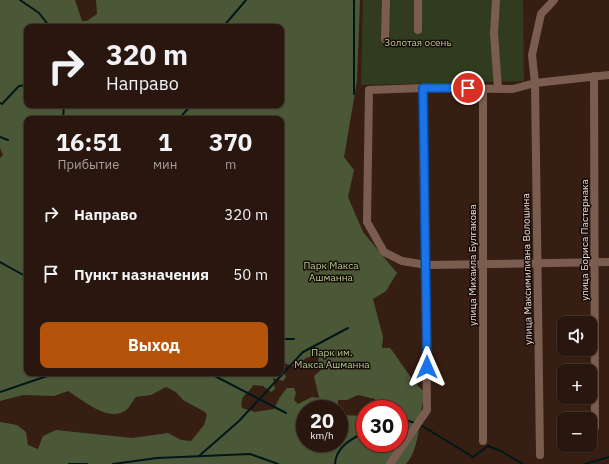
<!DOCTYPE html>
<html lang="ru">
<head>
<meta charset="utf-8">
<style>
  :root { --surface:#29160e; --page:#35231c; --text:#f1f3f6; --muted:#a59f9e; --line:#45352e; --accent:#b45309 }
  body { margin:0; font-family:"IBM Plex Sans",sans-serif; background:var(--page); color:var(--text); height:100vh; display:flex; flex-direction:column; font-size:15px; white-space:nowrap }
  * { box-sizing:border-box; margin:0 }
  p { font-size:13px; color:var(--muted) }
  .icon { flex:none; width:22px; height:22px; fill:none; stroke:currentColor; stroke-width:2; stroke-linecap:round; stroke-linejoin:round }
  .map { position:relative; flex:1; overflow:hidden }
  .panel { position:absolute; left:24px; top:116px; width:260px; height:260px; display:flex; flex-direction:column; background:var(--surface); border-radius:8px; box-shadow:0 1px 3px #0004,0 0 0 1px var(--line) }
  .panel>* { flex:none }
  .guide { position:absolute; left:24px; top:24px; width:260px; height:84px; border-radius:8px; box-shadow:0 1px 3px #0004,0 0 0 1px var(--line); background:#29160e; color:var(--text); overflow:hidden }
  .tools { position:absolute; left:557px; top:316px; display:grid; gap:8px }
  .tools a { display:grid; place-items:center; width:40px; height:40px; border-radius:8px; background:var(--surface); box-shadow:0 1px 3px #0004,0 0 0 1px var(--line); font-size:20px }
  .speed { position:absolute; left:296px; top:400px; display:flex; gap:8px; font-size:20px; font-weight:700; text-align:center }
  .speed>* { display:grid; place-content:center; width:52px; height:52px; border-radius:50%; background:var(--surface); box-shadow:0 1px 3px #0004,0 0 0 1px var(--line); line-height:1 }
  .speed small { font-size:10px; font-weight:400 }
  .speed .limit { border:6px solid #d22; background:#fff; color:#111 }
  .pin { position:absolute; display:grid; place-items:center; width:34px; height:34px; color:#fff; margin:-17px; border:2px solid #fff; border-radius:50%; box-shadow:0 1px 4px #0007 }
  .me { position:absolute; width:44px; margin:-22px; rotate:0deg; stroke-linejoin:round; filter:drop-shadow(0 0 3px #0008) }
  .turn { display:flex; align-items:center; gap:14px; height:84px; padding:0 16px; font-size:18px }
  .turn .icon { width:52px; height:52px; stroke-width:2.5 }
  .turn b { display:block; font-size:28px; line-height:34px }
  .eta { display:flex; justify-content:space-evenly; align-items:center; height:68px; text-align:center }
  .eta b { font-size:24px; font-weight:700; line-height:28px }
  .primary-button { display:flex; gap:8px; margin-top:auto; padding:8px 16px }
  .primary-button a { flex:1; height:46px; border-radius:8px; background:var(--accent); color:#fff; font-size:16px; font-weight:700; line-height:46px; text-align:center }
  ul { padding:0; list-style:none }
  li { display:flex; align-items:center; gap:12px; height:60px; padding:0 16px }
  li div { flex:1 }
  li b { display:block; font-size:15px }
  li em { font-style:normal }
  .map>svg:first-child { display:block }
</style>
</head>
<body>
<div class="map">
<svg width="609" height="464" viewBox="0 0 609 464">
  <rect width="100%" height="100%" fill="#371e13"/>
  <path fill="#313c1e" d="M 363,0 L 523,0 L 524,81 L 361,85 Z"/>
  <path fill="#4b5837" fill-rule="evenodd" d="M 0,0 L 75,0 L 82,21 L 87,21 L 97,14 L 96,0 L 360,0 L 357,81 L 344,157 L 354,170 L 348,197 L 363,232 L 397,273 L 386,291 L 373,299 L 383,337 L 382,348 L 390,348 C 400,360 413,384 425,392 C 419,413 421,448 406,464 L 0,464 L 0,422 L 17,425 L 26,432 L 28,445 L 38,449 L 43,436 L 56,430 L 132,438 L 168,433 L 181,440 L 191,441 L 204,425 L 207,415 L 205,412 L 183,400 L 176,392 L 166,387 L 151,395 L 136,397 C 133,400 130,407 126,410 C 108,423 83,400 68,391 L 54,396 L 23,395 L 0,401 L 0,158 L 3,155 L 0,148 ZM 27,27 L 281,27 L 281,105 L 27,105 ZM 27,119 L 281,119 L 281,373 L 27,373 ZM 319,354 L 318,364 L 321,370 L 314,376 L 319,398 L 312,397 L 298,404 L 294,400 L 296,393 L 294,388 L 287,388 L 280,397 L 274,409 L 255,412 L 242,408 C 239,395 248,395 253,385 L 263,386 L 271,392 L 275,389 L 273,378 L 283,381 L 286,377 L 283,369 L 284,363 L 295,367 L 306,358 ZM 358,395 L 375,399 L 373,409 L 399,409 L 399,443 L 365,443 L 365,416 L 341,415 L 339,411 L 339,443 L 305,443 L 305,409 L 338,409 L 338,400 L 347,400 Z"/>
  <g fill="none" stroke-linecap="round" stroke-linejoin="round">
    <path stroke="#00171a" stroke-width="2" d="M 20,0 L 39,13 L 50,27
      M 223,27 L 246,0
      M 354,94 L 354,0
      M 0,103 L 2,104 L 19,86 L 27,85
      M 63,119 L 64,105
      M 179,119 L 191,105
      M 0,137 L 8,140
      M 0,262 L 27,277
      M 281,339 L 294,339
      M 209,373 L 286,413
      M 0,392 L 56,373
      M 399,418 L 415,423
      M 419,424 L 473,457 L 488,446 L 501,451 L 523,464
      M 199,456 L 239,421 L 303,352 L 348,328
      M 69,464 L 87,464
      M 113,464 L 157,458 L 250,454 L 278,464
      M 335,464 C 336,447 351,439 365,432
      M 585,464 L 609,457"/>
    <path stroke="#7b5d50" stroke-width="8" d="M 496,0 L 494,33 L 498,89
      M 418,30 L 418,0
      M 385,39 L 386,0
      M 609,75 L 535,83 L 513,89 L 423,88 L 369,90 L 367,222 L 384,252 L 402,261 L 427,265 L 609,262
      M 594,76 L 595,427
      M 483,441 L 483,89
      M 540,455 L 535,83 L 532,55 L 541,14 L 554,0
      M 390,464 L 427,410 L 423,88"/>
  </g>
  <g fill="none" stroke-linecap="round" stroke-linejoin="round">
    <defs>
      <path id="route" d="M 427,367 L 423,88 L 468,88"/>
    </defs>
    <use href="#route" stroke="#114b97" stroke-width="10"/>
    <use href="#route" stroke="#1a73e8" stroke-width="7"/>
  </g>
  <g text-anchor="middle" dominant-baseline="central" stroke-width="3" stroke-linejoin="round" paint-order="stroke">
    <g font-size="10" fill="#b4ca8f" stroke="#160b07">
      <text x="418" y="42">Золотая осень</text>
      <text x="331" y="265">Парк Макса<tspan x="331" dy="12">Ашманна</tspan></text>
      <text x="332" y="352">Парк им.<tspan x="332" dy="12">Макса Ашманна</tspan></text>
    </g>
    <g font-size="10" fill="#eedcd5" stroke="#160b07">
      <text transform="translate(584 240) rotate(-90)">улица Бориса Пастернака</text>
      <text transform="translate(472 265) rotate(-90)">улица Михаила Булгакова</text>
      <text transform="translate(527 269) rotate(-91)">улица Максимилиана Волошина</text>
    </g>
  </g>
</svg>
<div class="tools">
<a><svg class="icon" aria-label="sound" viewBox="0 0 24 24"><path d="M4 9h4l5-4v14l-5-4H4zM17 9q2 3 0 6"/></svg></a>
<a>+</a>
<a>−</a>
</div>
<div class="speed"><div>20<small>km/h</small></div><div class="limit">30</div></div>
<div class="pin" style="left:468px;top:88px;background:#d93025"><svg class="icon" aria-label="arrive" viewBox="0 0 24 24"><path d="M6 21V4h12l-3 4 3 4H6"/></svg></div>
<svg class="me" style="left:427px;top:367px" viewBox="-20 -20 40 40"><path d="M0-17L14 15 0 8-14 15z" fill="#1a73e8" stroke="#fff" stroke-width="4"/></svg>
<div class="guide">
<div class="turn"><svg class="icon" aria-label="right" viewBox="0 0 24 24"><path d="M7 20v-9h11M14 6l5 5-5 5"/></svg><div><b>320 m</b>Направо</div></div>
</div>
<section class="panel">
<div class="eta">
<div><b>16:51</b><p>Прибытие</p></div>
<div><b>1</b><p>мин</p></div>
<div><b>370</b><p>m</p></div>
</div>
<ul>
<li><svg class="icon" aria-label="right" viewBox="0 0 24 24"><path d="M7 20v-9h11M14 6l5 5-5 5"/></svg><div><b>Направо</b></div><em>320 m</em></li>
<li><svg class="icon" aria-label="arrive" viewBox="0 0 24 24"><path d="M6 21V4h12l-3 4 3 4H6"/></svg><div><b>Пункт назначения</b></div><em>50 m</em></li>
</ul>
<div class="primary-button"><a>Выход</a></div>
</section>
</div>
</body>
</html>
